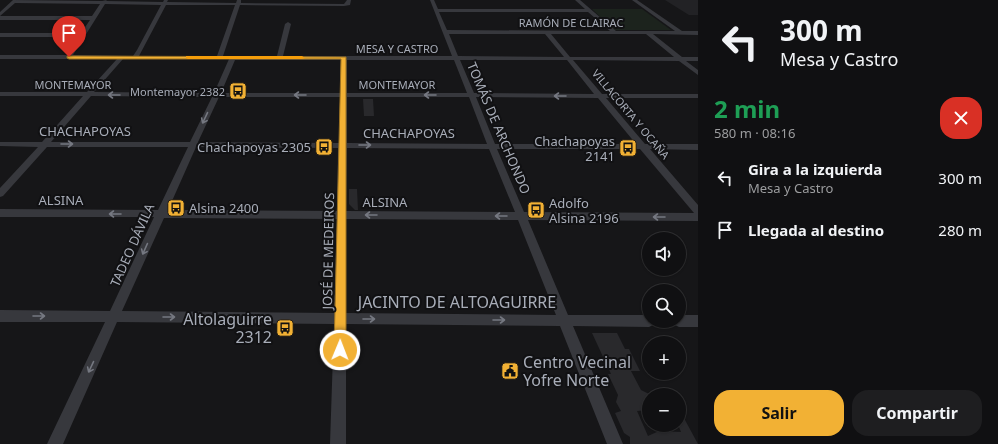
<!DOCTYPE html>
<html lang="es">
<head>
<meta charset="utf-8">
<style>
  :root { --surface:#101012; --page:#1e1e20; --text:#f1f3f6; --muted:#9c9d9f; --line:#303032; --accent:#f2b134 }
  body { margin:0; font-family:"Noto Sans",sans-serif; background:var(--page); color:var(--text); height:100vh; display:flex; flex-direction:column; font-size:15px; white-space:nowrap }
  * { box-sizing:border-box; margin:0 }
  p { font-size:13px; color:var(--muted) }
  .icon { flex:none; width:22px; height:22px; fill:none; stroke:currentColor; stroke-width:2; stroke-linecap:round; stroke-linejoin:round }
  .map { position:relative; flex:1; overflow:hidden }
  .sheet { display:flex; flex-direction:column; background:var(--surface); width:300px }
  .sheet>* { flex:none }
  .hud { background:#101012; color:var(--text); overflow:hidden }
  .fabs { position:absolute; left:642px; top:232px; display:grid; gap:8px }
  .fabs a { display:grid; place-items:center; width:44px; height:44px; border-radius:50%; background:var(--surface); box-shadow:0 1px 3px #0004,0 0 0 1px var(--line); font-size:20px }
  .pin { position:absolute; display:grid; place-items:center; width:34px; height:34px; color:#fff; margin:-41px -17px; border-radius:50% 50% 50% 0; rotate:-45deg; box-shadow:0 0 4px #0007 }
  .pin .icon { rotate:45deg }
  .me { position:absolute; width:44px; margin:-22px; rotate:1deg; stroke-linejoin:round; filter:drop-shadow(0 0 3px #0008) }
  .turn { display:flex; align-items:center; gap:14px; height:84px; padding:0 16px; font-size:18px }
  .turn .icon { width:52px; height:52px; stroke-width:2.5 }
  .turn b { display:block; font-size:28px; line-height:34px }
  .round { display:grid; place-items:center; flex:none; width:42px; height:42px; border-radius:16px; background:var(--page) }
  .overview { display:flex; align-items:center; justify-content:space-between; height:68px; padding:0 16px }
  h1 { font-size:24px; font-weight:700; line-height:30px; color:#1e9e55 }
  .cta { display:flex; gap:8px; margin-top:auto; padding:8px 16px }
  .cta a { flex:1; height:46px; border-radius:16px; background:var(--accent); color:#111; font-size:16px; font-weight:700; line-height:46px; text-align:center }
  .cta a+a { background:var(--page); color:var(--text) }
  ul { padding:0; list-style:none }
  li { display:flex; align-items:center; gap:12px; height:52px; padding:0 16px }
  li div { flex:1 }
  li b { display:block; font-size:15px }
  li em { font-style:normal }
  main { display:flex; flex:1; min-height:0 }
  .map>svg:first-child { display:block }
</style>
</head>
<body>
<main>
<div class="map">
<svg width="698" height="444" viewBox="0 0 698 444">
  <rect width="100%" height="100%" fill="#161618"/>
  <path fill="#222225" d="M 665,0 L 698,0 L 698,15 L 689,15 Z"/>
  <path fill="#1c231d" d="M 592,9 L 642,9 L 671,30 L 614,30 Z"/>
  <path fill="#29292c" d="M 363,99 L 373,99 L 374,116 L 364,116 Z
    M 349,189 L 357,189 L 358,210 L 355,210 L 349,204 Z
    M 592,333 L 617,333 L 625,349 L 629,349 L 640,371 L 631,371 L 641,390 L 649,394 L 649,410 L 637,411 L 648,436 L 659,431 L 681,432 L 679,427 L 679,409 L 698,444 L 630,444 L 630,437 L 624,433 L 615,413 L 621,411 L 616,402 L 618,395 L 608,374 L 611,374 Z"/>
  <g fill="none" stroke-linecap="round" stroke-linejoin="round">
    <path fill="#37383d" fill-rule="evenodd" d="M 13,0 L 102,1 L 107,0 L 106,1 L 163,2 L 164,0 L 168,0 L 167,2 L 236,3 L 237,0 L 241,0 L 241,3 L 344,4 L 347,0 L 351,0 L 350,5 L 344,6 L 240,5 L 223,56 L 277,56 L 285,24 L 288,22 L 291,24 L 283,56 L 452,56 L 430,0 L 434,0 L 438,9 L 585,9 L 575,0 L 580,0 L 616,31 L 675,31 L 632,0 L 637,0 L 682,31 L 698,31 L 698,35 L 653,34 L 682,57 L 698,57 L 698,61 L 686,61 L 698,70 L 698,75 L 679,61 L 573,60 L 602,94 L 698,94 L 698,98 L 606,98 L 645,144 L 698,144 L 698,150 L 650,149 L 698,205 L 698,221 L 528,220 L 568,315 L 649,315 L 649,321 L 655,321 L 653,325 L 649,327 L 573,326 L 623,444 L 607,444 L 560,326 L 346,324 L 346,444 L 330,444 L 334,324 L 117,322 L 63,444 L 47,444 L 105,322 L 0,322 L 0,310 L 110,311 L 154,217 L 0,217 L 0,209 L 158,210 L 188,147 L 47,147 L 3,196 L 0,197 L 0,188 L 38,147 L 0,146 L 0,142 L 42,142 L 83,96 L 0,96 L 0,92 L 87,92 L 117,59 L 0,59 L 0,55 L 67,55 L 79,37 L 0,37 L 0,33 L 81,33 L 90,20 L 0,20 L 0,12 ZM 15,3 L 100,4 L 92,16 L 0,16 ZM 105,4 L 161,5 L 137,50 L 133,56 L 73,55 ZM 166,5 L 235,5 L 217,56 L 139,56 ZM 439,12 L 588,12 L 610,31 L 447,30 ZM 449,34 L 545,34 L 564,57 L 458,56 ZM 551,34 L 646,34 L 674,57 L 570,57 ZM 123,59 L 229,59 L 214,93 L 94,92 ZM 235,60 L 341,60 L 340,93 L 221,93 ZM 347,60 L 454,60 L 467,93 L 347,93 ZM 460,60 L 567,60 L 594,94 L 474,93 ZM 91,96 L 212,97 L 190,142 L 51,142 ZM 219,97 L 340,97 L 339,143 L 198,142 ZM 347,97 L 469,97 L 487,144 L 347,143 ZM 476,97 L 598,98 L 636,144 L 495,144 ZM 196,147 L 338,148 L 337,211 L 168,210 ZM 347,148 L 489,149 L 515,212 L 346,211 ZM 497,149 L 640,149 L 694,213 L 524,212 ZM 164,218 L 337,219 L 334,313 L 122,311 ZM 346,219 L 518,220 L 556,315 L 346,313 Z
      M 679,315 L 698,315 L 698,327 L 679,327 L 675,325 L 673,321 L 679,321 Z"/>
  </g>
  <defs><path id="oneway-shaft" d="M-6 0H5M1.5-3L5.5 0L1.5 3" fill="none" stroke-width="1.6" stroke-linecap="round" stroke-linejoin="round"/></defs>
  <g stroke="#757881">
    <use href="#oneway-shaft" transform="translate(114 95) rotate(-180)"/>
    <use href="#oneway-shaft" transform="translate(300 95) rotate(-180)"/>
    <use href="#oneway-shaft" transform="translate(430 95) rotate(-180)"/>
    <use href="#oneway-shaft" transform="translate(560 96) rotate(-180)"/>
    <use href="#oneway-shaft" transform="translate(205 118) rotate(115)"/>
    <use href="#oneway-shaft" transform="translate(67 144)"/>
    <use href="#oneway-shaft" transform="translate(365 145)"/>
    <use href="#oneway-shaft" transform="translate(115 214) rotate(-180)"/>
    <use href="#oneway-shaft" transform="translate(371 215) rotate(-180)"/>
    <use href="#oneway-shaft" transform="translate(501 216) rotate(-180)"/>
    <use href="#oneway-shaft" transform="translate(659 217) rotate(-180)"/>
    <use href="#oneway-shaft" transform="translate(145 249) rotate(114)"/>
    <use href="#oneway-shaft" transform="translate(39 316)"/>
    <use href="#oneway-shaft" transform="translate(169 317)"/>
    <use href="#oneway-shaft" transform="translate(369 319)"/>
    <use href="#oneway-shaft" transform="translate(499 320)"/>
    <use href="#oneway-shaft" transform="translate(91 367) rotate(115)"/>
  </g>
  <path fill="#f2b134" stroke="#9d7322" d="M 67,56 L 346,57 L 346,350 L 344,354 L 340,356 L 336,354 L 334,350 L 341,59 L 69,59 L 67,58 Z"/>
  <path fill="#f59e0b" d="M 186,56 L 302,56 L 305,58 L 302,59 L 188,59 L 186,58 Z"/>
  <defs>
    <symbol id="bus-square" viewBox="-11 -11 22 22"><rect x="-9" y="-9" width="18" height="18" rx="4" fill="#f2b134" stroke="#111113"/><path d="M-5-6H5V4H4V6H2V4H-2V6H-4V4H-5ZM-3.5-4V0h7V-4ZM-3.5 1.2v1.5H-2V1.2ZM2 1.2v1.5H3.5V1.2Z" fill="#111"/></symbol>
    <symbol id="civic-square" viewBox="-11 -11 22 22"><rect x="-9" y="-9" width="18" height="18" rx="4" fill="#f2b134" stroke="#111113"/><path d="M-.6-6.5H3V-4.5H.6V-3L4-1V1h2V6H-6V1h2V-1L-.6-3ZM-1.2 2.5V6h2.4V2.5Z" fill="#111"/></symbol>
  </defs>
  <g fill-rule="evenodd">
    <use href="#bus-square" x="228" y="81" width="20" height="20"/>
    <use href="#bus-square" x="314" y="137" width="20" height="20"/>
    <use href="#bus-square" x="618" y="138" width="20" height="20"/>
    <use href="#bus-square" x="166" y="198" width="20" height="20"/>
    <use href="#bus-square" x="526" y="200" width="20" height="20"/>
    <use href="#bus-square" x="275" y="318" width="20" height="20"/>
    <use href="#civic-square" x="500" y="361" width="20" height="20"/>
  </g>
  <g text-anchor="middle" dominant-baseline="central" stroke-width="4" stroke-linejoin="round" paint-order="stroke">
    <g font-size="11" fill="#a8adb8" stroke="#111113">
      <text x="571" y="22">RAMÓN DE CLAIRAC</text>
      <text x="397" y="48">MESA Y CASTRO</text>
      <text x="73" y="84">MONTEMAYOR</text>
      <text x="397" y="84">MONTEMAYOR</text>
      <text transform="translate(631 114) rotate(50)">VILLACORTA Y OCAÑA</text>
    </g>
    <g font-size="11" fill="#a8adb8" stroke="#111113" text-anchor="end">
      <text x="225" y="91">Montemayor 2382</text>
    </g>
    <g font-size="13" fill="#a8adb8" stroke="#111113">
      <text transform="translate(499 128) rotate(67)">TOMÁS DE ARCHONDO</text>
      <text x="85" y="131">CHACHAPOYAS</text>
      <text x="409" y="133">CHACHAPOYAS</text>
      <text x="61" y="200">ALSINA</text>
      <text x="385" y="202">ALSINA</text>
      <text transform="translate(132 245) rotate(-66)">TADEO DÁVILA</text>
      <text transform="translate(328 251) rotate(-89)">JOSÉ DE MEDEIROS</text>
    </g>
    <g font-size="13" fill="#a8adb8" stroke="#111113" text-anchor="end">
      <text x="615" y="141">Chachapoyas<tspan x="615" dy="15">2141</tspan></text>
      <text x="311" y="147">Chachapoyas 2305</text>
      <text x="549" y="203" text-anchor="start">Adolfo<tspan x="549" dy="15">Alsina 2196</tspan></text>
      <text x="189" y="208" text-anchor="start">Alsina 2400</text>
    </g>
    <g font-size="16" fill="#a8adb8" stroke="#111113">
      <text x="457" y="302">JACINTO DE ALTOAGUIRRE</text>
    </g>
    <g font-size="16" fill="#a8adb8" stroke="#111113" text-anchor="end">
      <text x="272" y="319">Altolaguirre<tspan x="272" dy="18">2312</tspan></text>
      <text x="523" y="362" text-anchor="start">Centro Vecinal<tspan x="523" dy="18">Yofre Norte</tspan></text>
    </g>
  </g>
</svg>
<div class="fabs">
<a><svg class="icon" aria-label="sound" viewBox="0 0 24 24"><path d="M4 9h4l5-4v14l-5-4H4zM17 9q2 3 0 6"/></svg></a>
<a><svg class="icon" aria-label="search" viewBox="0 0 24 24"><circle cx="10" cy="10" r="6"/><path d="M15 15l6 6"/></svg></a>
<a>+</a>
<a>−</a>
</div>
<div class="pin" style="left:69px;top:57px;background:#d93025"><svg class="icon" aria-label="arrive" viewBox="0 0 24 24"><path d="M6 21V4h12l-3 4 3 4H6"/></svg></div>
<svg class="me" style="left:340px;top:350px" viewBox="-20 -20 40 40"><circle r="17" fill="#f2b134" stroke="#fff" stroke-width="3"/><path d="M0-11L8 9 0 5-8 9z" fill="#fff"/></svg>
</div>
<section class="sheet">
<div class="hud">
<div class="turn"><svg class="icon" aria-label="left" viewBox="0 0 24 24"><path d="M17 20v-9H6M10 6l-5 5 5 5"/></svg><div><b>300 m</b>Mesa y Castro</div></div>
</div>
<div class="overview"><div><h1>2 min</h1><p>580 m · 08:16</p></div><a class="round" style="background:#d93025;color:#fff"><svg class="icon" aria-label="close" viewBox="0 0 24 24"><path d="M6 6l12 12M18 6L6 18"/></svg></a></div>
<ul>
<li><svg class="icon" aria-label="left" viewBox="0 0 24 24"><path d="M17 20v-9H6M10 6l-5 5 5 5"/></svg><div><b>Gira a la izquierda</b><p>Mesa y Castro</p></div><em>300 m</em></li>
<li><svg class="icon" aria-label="arrive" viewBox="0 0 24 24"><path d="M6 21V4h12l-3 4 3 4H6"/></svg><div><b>Llegada al destino</b></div><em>280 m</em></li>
</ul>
<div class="cta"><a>Salir</a><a>Compartir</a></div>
</section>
</main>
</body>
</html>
